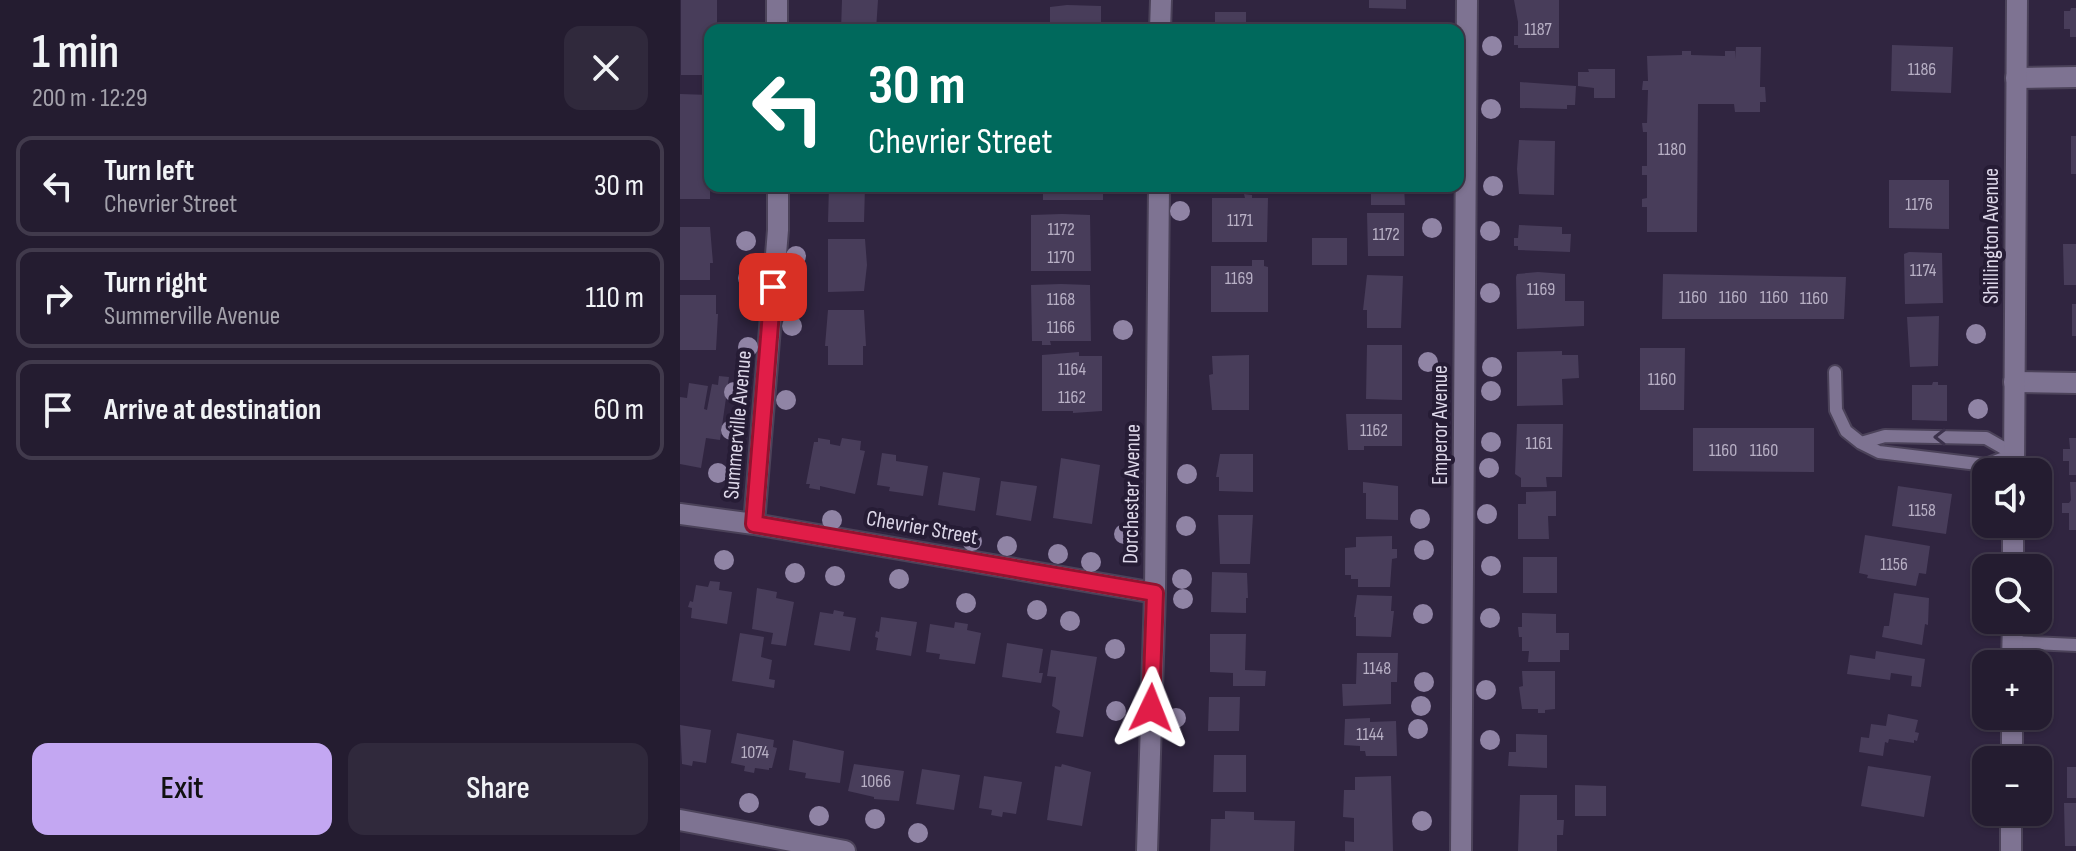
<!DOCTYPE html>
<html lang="en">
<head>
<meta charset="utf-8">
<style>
  :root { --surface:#241c30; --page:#30293c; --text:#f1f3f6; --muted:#a3a1ab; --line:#413a4c; --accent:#c3a7f2 }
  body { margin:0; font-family:"Sofia Sans Condensed",sans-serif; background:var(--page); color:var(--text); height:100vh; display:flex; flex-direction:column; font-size:30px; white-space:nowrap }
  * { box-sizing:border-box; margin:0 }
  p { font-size:26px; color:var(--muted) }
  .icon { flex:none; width:44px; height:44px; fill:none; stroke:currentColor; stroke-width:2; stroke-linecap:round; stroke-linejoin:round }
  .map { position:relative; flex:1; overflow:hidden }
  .side { display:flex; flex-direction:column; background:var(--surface); width:680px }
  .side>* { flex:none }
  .top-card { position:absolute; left:24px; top:24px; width:760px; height:168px; border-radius:16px; box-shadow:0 2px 6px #0004,0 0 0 2px var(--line); background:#00695c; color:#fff; overflow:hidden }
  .controls { position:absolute; left:1292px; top:458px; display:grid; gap:16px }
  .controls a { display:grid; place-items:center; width:80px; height:80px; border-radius:16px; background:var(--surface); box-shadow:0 2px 6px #0004,0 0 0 2px var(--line); font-size:40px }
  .pin { position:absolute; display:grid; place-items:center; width:68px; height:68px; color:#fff; margin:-34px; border-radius:16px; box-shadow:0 4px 12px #0006 }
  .me { position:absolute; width:88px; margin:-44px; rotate:2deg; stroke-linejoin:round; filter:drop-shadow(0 0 6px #0008) }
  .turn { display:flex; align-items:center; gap:28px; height:168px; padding:0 32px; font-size:36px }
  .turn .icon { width:104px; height:104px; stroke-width:2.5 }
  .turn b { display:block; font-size:56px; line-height:68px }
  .round { display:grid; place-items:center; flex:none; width:84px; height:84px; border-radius:16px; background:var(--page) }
  .headline { display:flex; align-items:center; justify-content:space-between; height:136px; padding:0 32px }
  h1 { font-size:48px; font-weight:600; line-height:60px }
  .cta { display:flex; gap:16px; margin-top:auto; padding:16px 32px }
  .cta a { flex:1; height:92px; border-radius:16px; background:var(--accent); color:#111; font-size:32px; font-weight:600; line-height:92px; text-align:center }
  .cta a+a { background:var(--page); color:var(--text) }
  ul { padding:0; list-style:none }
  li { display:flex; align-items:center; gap:24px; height:100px; margin:0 16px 12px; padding:0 16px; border:4px solid var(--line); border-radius:16px }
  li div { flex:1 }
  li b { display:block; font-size:30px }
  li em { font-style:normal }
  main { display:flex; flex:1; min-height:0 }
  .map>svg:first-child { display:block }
</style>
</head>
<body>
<main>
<section class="side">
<div class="headline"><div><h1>1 min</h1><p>200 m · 12:29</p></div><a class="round"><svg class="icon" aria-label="close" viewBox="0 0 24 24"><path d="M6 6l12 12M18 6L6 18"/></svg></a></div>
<ul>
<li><svg class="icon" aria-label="left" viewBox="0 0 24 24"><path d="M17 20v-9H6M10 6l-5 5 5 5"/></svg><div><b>Turn left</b><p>Chevrier Street</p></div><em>30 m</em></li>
<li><svg class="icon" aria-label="right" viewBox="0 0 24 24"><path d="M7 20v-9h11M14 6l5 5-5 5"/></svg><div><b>Turn right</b><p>Summerville Avenue</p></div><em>110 m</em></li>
<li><svg class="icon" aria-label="arrive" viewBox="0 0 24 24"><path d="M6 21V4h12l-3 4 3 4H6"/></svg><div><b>Arrive at destination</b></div><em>60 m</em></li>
</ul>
<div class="cta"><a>Exit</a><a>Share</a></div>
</section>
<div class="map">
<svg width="1396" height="851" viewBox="0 0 1396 851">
  <rect width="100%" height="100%" fill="#302540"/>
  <path fill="#483d5a" d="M 1,0 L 37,0 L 37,30 L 30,30 L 30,75 L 1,75 Z
    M 162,0 L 198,0 L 196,30 L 161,30 Z
    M 689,0 L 726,0 L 726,9 L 689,8 Z
    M 834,0 L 879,0 L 879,48 L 838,48 L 838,45 L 834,45 L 834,36 L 838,36 L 838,22 Z
    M 387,5 L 421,6 L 421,30 L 370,30 L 370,7 Z
    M 1391,8 L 1396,8 L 1396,37 L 1390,37 L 1390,29 L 1384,29 L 1384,11 L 1390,11 Z
    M 535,12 L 566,12 L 566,23 L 571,23 L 571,30 L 535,30 Z
    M 1212,45 L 1273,47 L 1271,93 L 1211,91 Z
    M 1056,47 L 1081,47 L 1080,87 L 1085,87 L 1086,102 L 1080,102 L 1080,112 L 1055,112 L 1054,104 L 1018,104 L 1017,232 L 967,232 L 967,207 L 962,207 L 962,199 L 967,198 L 967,175 L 962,175 L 962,166 L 967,166 L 967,132 L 963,132 L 962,123 L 967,123 L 968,90 L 962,90 L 963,81 L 968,81 L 967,56 L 1002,55 L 1002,51 L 1011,51 L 1011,55 L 1045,56 L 1045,51 L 1055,51 L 1055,59 Z
    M 908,69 L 935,69 L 935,98 L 914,98 L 914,88 L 898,86 L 898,72 L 909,72 Z
    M 840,82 L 896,86 L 895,105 L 887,105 L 887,109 L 840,108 Z
    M 0,94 L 30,95 L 30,199 L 0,199 Z
    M 1391,136 L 1396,136 L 1396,174 L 1391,174 Z
    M 839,140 L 875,141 L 874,195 L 839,194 L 837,169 Z
    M 1209,180 L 1269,180 L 1269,229 L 1209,228 Z
    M 149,186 L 185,186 L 184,222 L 148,222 Z
    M 363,186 L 423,186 L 423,200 L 363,200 Z
    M 691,186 L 724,186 L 725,205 L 691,205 Z
    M 564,194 L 572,195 L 572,198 L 588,198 L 587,242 L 532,242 L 532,198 L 565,198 Z
    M 687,213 L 724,213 L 724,256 L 688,256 Z
    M 382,214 L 410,215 L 411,271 L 351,271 L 351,215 Z
    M 839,225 L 882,227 L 882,234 L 891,234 L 890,252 L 838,250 L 838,246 L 834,246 L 834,238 L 838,238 Z
    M 0,227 L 30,227 L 33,263 L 30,263 L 30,280 L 0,280 Z
    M 632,238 L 667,238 L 667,265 L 632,265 Z
    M 148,239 L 185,239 L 187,265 L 184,291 L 148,292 Z
    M 1383,244 L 1396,244 L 1396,285 L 1384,285 Z
    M 1229,252 L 1262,253 L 1263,303 L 1225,304 L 1224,254 Z
    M 572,260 L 584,260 L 584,266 L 588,267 L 588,312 L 531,312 L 531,266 L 572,266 Z
    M 858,272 L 885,274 L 885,301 L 904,301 L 904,326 L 837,329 L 836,277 L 837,274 Z
    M 983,274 L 1166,277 L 1164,319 L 982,319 Z
    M 687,275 L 723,276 L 721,328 L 687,328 L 687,310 L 683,310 Z
    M 381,284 L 410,285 L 411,341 L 370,341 L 371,345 L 362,345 L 362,341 L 352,341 L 351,285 Z
    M 0,295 L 36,295 L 36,314 L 38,314 L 36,350 L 0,350 Z
    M 1392,304 L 1396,304 L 1396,336 L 1392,336 Z
    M 148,310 L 184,310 L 186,346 L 183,346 L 183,365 L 148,365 L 148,346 L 145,346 Z
    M 1259,316 L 1258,366 L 1230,367 L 1227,317 Z
    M 687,345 L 722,345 L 722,400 L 686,399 Z
    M 960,348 L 1005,348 L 1004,410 L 960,410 Z
    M 882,351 L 882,355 L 898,355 L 899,378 L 882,379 L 883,405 L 837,406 L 837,352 Z
    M 399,352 L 399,356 L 422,356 L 422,411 L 393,413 L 393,411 L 362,411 L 362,355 Z
    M 569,355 L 569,410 L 532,410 L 529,375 L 533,374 L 532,356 Z
    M 39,376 L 49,377 L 40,440 L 26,438 L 21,468 L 0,464 L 0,397 L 7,398 L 9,383 L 28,386 L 24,409 L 27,410 L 32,384 L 38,385 Z
    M 1253,382 L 1258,382 L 1258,385 L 1267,385 L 1267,421 L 1232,420 L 1232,385 L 1252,385 Z
    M 666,414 L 722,414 L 722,446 L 684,446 L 684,450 L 668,450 Z
    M 837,424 L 883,424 L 882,477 L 866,477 L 867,487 L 841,487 L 841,478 L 835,474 Z
    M 1013,428 L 1134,428 L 1134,472 L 1013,471 Z
    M 138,438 L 150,440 L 150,444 L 160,446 L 162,438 L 181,441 L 180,450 L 185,451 L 175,494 L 140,486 L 140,490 L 129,488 L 130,484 L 126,484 L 134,442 L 138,442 Z
    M 1389,438 L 1396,438 L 1396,475 L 1389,475 L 1389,461 L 1383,461 L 1383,449 L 1390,449 Z
    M 202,453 L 216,455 L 216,461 L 248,466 L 243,496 L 209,491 L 210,487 L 197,485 Z
    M 540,454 L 573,454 L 573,492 L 539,491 L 539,477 L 536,477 Z
    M 381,458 L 420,465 L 412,524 L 373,518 Z
    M 263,472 L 300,478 L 295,511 L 258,505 Z
    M 321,481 L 357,486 L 351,521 L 316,515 Z
    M 683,482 L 718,486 L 718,520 L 686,519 L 686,493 L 683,493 Z
    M 1390,482 L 1396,482 L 1396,530 L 1389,530 L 1389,513 L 1382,513 L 1382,503 L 1389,503 L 1391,500 Z
    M 1218,486 L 1272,494 L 1266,534 L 1212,526 Z
    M 876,491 L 876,516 L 868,516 L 869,539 L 838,539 L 838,504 L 846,504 L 846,492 Z
    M 538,515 L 573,515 L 570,564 L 540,564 Z
    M 1185,535 L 1250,546 L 1246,574 L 1239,573 L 1236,586 L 1187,578 L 1188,575 L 1179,573 Z
    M 712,536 L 712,549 L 717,549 L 717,558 L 712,559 L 710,587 L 678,587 L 678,579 L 671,579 L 671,575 L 665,575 L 665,548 L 676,547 L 676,537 Z
    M 843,557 L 877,557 L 877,593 L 843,593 Z
    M 532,572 L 567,573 L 568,598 L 566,598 L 566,613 L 531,612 Z
    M 30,581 L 40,582 L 39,590 L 52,592 L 47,624 L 11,618 L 12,608 L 8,607 L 10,601 L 13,602 L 16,585 L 28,587 Z
    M 77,588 L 97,592 L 96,598 L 114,602 L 106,646 L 91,644 L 93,633 L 72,629 Z
    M 1214,593 L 1249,598 L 1248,625 L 1245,624 L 1242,645 L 1202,637 L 1204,626 L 1209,626 Z
    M 677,595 L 712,596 L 711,611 L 714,611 L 711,637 L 676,636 L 676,617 L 674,617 Z
    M 154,610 L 164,612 L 163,616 L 176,618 L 170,651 L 134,645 L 140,612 L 153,614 Z
    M 842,613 L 876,614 L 876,633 L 889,633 L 889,650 L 880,650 L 880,662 L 848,662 L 849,651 L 842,651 L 842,637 L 839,637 L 838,627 L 842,627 Z
    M 201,617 L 237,622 L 231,656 L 196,650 L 198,638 L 195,637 L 196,631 L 199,632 Z
    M 275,622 L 288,624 L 287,630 L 301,633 L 295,664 L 259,659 L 260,654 L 246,652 L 250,624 L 274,628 Z
    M 60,633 L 84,637 L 81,657 L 92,660 L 89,679 L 95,680 L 94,688 L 52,681 Z
    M 530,634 L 566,634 L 565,670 L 586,671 L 585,686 L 553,686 L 553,673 L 530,672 Z
    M 327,643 L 363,649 L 359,673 L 363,673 L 361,683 L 322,677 Z
    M 371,650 L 417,657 L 403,737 L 376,733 L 380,711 L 372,706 L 376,677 L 367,676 Z
    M 1196,651 L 1245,659 L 1241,687 L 1231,686 L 1232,676 L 1211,673 L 1210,680 L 1167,674 L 1170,655 L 1195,659 Z
    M 677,653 L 718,653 L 717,682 L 711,682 L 711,704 L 663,706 L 662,684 L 676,684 Z
    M 842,671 L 875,671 L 875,709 L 865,710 L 865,713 L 858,713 L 858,709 L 842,709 L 839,687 L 843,686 Z
    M 529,697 L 560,697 L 559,731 L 528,731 Z
    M 1208,714 L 1238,720 L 1235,732 L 1239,733 L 1237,741 L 1234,740 L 1234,743 L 1209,739 L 1208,743 L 1205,742 L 1203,756 L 1179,752 L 1181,737 L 1189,738 L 1191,724 L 1206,726 Z
    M 690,718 L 690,722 L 716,721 L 717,756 L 686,756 L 685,751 L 680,751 L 680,746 L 664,745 L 665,719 Z
    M 0,725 L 31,730 L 26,763 L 13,761 L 12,766 L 2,764 Z
    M 57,733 L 94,740 L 93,747 L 97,748 L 92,768 L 89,768 L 89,770 L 75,768 L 74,773 L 64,771 L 65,766 L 51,763 Z
    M 836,734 L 867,735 L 867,768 L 828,766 L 829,752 L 836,752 Z
    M 113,740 L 164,751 L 160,783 L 125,778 L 126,773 L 109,770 Z
    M 534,755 L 566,755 L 566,792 L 533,792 Z
    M 174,764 L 224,771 L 219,801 L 194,799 L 194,797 L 168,791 Z
    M 382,764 L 411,772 L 402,826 L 367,820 L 375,766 L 381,767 Z
    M 1188,766 L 1251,776 L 1244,817 L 1181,806 Z
    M 1387,767 L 1396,767 L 1396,798 L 1387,798 Z
    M 242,769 L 280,775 L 274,810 L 236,804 Z
    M 304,776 L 342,782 L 336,814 L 323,812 L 322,817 L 311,815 L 312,810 L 299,808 Z
    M 711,776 L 713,851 L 665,851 L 665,841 L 674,842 L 674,818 L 663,817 L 664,790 L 675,790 L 675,777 Z
    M 895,785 L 926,786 L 926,816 L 895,816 Z
    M 840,795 L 877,795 L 877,820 L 884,820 L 883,835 L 877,835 L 877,851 L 838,851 Z
    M 1384,803 L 1396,803 L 1396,846 L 1385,846 Z
    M 545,811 L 574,812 L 574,820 L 615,821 L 614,851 L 530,851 L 531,819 L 545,819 Z"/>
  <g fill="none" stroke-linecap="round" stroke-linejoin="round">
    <defs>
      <path id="service" d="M 1155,372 L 1156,410 L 1166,431 L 1181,443 L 1199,452 L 1306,465 L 1334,454
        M 1181,443 L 1205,436 L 1306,438 L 1334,454
        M 1332,642 L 1396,645"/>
      <path id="minor" d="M 97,0 L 97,30
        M 480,30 L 481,0
        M 1336,78 L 1396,77
        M 1334,382 L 1396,383
        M 0,514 L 74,524 L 475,593
        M 74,524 L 98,230 L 98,186
        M 0,820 L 165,851
        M 467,851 L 475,593 L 479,186
        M 781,851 L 787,0"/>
      <path id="tertiary" d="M 1334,472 L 1337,0
        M 1333,568 L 1333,524
        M 1332,664 L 1333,620
        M 1332,760 L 1332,716
        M 1331,851 L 1331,812"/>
    </defs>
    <use href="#service" stroke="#4b4259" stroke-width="16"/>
    <use href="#minor" stroke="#4b4259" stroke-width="24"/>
    <use href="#tertiary" stroke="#4b4259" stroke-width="24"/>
    <use href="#service" stroke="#7e7392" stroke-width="12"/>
    <use href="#minor" stroke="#7e7392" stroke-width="20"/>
    <use href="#tertiary" stroke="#7e7392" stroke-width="20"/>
  </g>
  <g fill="#9084a5">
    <circle cx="812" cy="46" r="10"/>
    <circle cx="811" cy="109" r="10"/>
    <circle cx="813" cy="186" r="10"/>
    <circle cx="500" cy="211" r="10"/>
    <circle cx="752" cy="228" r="10"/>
    <circle cx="810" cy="231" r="10"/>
    <circle cx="66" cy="241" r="10"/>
    <circle cx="116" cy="256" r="10"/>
    <circle cx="68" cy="278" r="10"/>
    <circle cx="114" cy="286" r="10"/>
    <circle cx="810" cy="293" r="10"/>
    <circle cx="112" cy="326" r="10"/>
    <circle cx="443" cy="330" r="10"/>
    <circle cx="1296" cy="334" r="10"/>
    <circle cx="68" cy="347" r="10"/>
    <circle cx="748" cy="362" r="10"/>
    <circle cx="812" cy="367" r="10"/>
    <circle cx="811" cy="391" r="10"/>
    <circle cx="54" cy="392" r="10"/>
    <circle cx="106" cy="400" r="10"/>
    <circle cx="1298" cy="409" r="10"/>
    <circle cx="51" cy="430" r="10"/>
    <circle cx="811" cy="442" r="10"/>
    <circle cx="809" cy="468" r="10"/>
    <circle cx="38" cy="473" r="10"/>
    <circle cx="507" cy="474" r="10"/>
    <circle cx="807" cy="514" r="10"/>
    <circle cx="740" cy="519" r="10"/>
    <circle cx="152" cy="520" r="10"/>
    <circle cx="506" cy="526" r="10"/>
    <circle cx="444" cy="534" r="10"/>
    <circle cx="292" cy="541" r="10"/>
    <circle cx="327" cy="546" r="10"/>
    <circle cx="744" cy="550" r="10"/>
    <circle cx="378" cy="554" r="10"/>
    <circle cx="44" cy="560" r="10"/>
    <circle cx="411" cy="562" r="10"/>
    <circle cx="811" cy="566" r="10"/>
    <circle cx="115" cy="573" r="10"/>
    <circle cx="155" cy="576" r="10"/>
    <circle cx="219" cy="579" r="10"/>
    <circle cx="502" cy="579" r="10"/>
    <circle cx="503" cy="599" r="10"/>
    <circle cx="286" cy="603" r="10"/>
    <circle cx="357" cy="610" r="10"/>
    <circle cx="743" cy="614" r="10"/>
    <circle cx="810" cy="618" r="10"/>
    <circle cx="390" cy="621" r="10"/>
    <circle cx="435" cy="649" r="10"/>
    <circle cx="744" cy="682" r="10"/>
    <circle cx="806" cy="690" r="10"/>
    <circle cx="741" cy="706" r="10"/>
    <circle cx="436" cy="711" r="10"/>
    <circle cx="496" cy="718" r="10"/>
    <circle cx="738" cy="729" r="10"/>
    <circle cx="810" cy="740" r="10"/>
    <circle cx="69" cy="803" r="10"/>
    <circle cx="139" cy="816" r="10"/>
    <circle cx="195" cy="819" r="10"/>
    <circle cx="742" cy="821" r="10"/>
    <circle cx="238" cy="833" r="10"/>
  </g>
  <defs><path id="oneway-chevron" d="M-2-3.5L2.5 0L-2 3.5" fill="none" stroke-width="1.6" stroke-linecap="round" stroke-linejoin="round" transform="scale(2)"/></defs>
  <use stroke="#3c324c" href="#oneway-chevron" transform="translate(1260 437) rotate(-179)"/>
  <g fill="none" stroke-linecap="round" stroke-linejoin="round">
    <defs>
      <path id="route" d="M 93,287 L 74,524 L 475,593 L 471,708"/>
    </defs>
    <use href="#route" stroke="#92132f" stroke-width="20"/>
    <use href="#route" stroke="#e11d48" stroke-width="14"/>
  </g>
  <g text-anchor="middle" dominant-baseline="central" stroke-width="8" stroke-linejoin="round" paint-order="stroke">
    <g font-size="18" fill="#b8b0c5">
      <text x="858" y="29">1187</text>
      <text x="1242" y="69">1186</text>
      <text x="992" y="149">1180</text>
      <text x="1239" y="204">1176</text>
      <text x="560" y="220">1171</text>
      <text x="381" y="229">1172</text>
      <text x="706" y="234">1172</text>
      <text x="381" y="257">1170</text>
      <text x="1243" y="270">1174</text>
      <text x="559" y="278">1169</text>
      <text x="861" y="289">1169</text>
      <text x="1013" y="297">1160</text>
      <text x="1053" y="297">1160</text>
      <text x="1094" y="297">1160</text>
      <text x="1134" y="298">1160</text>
      <text x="381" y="299">1168</text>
      <text x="381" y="327">1166</text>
      <text x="392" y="369">1164</text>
      <text x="982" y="379">1160</text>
      <text x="392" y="397">1162</text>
      <text x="694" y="430">1162</text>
      <text x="859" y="443">1161</text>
      <text x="1043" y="450">1160</text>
      <text x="1084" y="450">1160</text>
      <text x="1242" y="510">1158</text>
      <text x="1214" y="564">1156</text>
      <text x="697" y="668">1148</text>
      <text x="690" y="734">1144</text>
      <text x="75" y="752">1074</text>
      <text x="196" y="781">1066</text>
    </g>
    <g font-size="22" fill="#ddd7e9" stroke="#261c35">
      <text transform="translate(1311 236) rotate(-90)">Shillington Avenue</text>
      <text transform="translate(58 425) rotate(-85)">Summerville Avenue</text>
      <text transform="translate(760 425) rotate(-90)">Emperor Avenue</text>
      <text transform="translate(452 494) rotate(-89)">Dorchester Avenue</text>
      <text transform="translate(242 528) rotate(10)">Chevrier Street</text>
    </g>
  </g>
</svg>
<div class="controls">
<a><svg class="icon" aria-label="sound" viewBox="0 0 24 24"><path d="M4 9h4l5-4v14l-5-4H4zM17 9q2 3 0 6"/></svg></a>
<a><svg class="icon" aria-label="search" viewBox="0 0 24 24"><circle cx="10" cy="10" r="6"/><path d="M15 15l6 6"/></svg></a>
<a>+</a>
<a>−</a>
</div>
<div class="pin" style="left:93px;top:287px;background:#d93025"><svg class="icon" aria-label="arrive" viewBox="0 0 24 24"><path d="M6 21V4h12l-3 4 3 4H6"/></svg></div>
<svg class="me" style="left:471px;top:708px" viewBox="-20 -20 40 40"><path d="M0-17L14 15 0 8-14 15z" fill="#e11d48" stroke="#fff" stroke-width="4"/></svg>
<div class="top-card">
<div class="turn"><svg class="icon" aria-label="left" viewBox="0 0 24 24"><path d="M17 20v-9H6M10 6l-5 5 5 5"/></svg><div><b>30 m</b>Chevrier Street</div></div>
</div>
</div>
</main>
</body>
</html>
